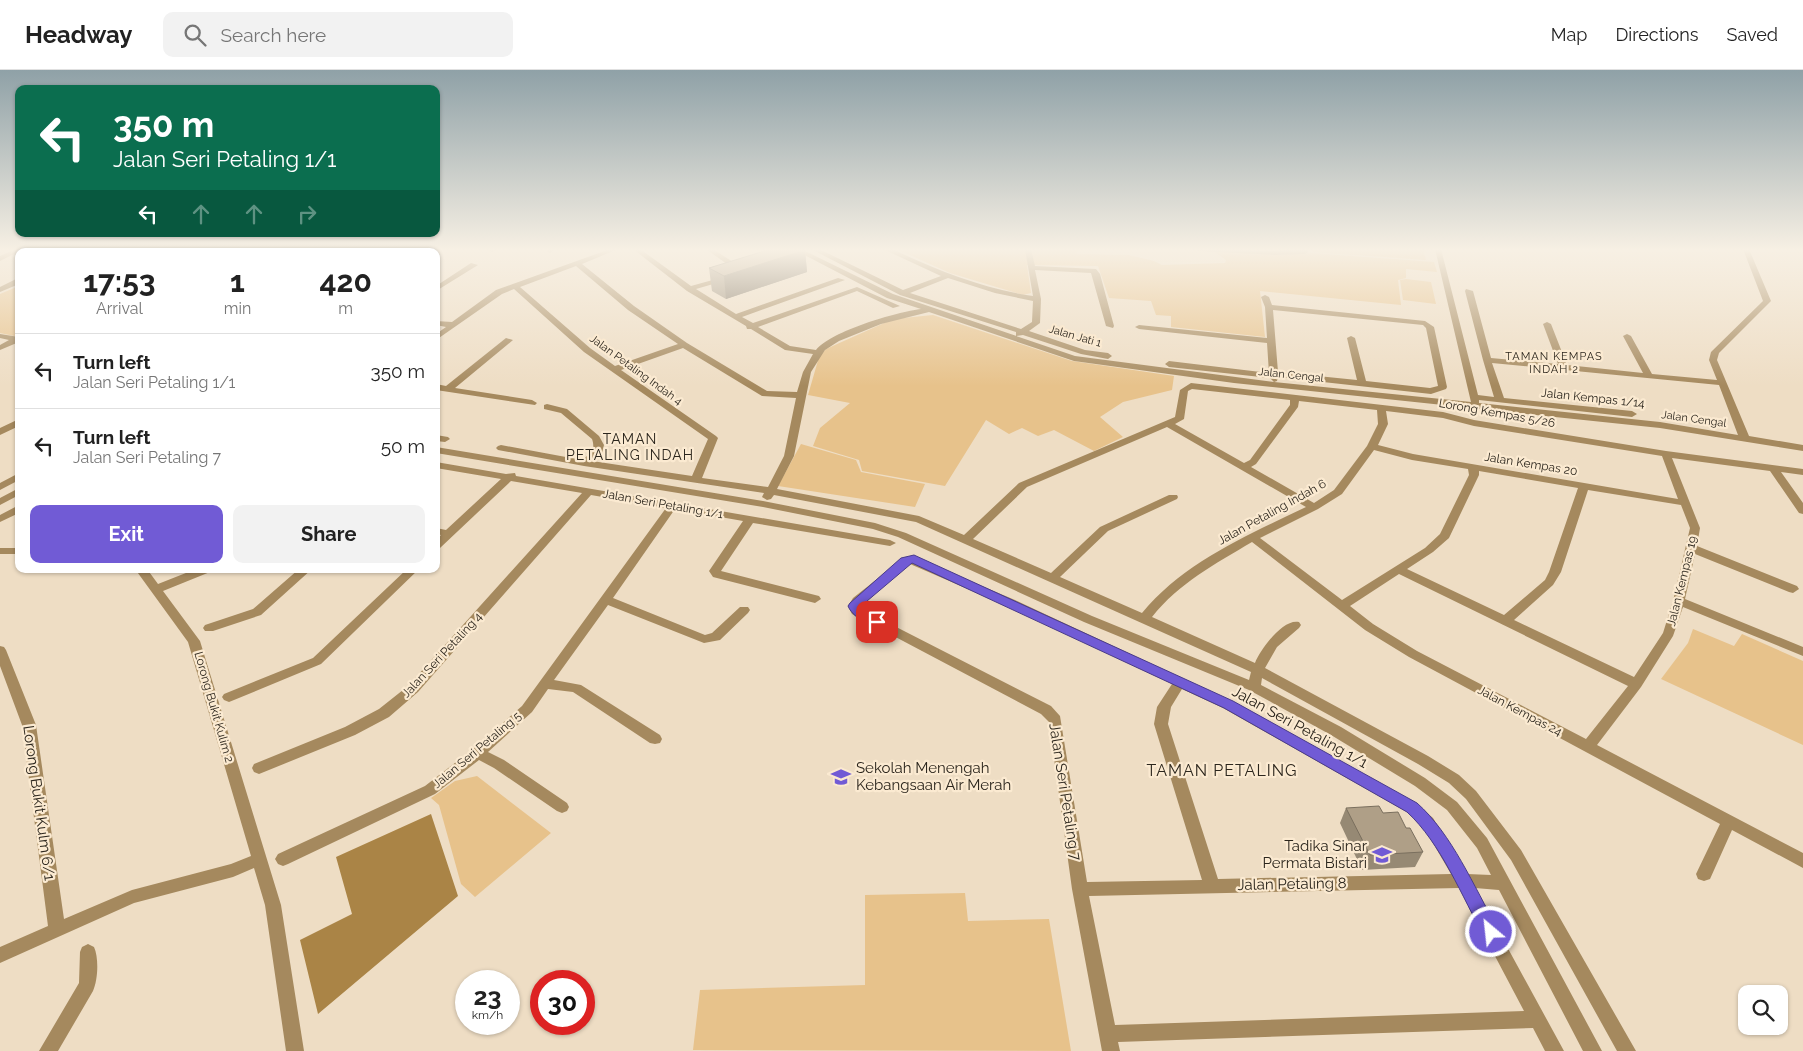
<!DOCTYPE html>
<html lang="en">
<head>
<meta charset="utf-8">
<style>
  :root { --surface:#fff; --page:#f2f2f2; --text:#222; --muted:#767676; --line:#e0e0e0; --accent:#715bd5 }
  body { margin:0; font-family:Raleway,sans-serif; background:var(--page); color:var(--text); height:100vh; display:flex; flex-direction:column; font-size:19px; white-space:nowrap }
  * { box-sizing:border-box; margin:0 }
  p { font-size:16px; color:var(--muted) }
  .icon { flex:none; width:28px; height:28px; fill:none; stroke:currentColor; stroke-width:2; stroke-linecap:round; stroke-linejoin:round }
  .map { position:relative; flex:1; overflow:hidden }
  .drawer { position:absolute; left:15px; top:178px; width:425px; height:325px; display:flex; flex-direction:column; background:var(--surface); border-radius:10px; box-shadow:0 1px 4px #0004 }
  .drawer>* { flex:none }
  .banner { position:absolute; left:15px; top:15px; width:425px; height:152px; border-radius:10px; box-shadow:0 1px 4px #0004; background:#0b6e4f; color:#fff; overflow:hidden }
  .tools { position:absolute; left:1738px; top:915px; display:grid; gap:10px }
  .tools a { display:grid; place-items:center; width:50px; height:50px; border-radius:10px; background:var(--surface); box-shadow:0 1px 4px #0004; font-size:25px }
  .speed { position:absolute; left:455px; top:900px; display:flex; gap:10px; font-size:25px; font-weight:700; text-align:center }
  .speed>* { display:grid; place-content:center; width:65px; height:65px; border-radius:50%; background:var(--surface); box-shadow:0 1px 4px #0004; line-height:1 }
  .speed small { font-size:12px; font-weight:400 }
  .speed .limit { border:8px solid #d22; background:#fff; color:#111 }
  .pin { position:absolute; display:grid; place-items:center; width:42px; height:42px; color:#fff; margin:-21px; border-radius:10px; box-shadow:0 2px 8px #0006 }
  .me { position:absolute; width:55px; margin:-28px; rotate:332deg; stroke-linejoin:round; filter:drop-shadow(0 0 4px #0008) }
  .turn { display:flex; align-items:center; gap:18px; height:105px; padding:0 15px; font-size:22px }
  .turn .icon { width:65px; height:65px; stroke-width:2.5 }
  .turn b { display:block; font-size:35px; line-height:42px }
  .lanes { display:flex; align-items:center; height:48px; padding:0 15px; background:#0003; justify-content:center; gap:25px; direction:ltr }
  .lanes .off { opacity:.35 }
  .eta { display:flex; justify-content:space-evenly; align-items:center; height:85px; text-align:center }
  .eta b { font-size:30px; font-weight:700; line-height:35px }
  .action { display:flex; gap:10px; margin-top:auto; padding:10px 15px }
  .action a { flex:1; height:58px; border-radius:10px; background:var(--accent); color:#fff; font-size:20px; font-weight:700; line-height:58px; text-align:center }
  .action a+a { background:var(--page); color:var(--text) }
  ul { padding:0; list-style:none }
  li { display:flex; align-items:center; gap:15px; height:75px; padding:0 15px; border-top:1px solid var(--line) }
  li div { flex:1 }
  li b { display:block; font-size:19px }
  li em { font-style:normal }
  header { display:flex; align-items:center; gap:30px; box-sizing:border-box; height:70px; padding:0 25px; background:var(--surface); border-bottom:1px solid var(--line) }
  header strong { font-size:24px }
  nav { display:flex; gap:28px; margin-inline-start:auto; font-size:18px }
  .search { width:350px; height:45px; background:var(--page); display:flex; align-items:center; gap:12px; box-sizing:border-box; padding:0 18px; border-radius:10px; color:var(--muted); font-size:19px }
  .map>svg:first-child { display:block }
</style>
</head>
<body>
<header>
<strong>Headway</strong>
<div class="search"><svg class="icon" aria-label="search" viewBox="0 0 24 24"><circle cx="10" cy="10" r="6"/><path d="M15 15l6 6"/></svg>Search here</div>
<nav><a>Map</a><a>Directions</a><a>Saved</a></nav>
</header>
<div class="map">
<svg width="1803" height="981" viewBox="0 0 1803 981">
  <rect width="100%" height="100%" fill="#eeddc4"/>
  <path fill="#e7c28b" d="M 910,179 L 1082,179 L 1076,182 L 1077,184 L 1129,185 L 1154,191 L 1162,195 L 1225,193 L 1226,190 L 1213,181 L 1281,185 L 1311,183 L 1434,192 L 1437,202 L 1406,199 L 1406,208 L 1398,210 L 1401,235 L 1260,221 L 1265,267 L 1171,257 L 1171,246 L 1156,245 L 1151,231 L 1109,228 L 1098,196 L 1027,195 L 1031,223 L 1023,225 L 950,203 L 901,181 Z
    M 1311,179 L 1423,179 L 1426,190 L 1313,182 Z
    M 1406,209 L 1431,212 L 1436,234 L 1403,230 L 1400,210 Z
    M 19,216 L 19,267 L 0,263 L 0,224 Z
    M 933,245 L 1072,291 L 1174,306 L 1172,320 L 1123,332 L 1100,347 L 1123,367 L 1094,381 L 1054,360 L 1038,366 L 1022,358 L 1009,364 L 986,350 L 945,416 L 862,401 L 859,390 L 813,376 L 820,358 L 850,333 L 808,325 L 819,287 L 826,279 L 893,249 Z
    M 801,374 L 856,390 L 861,402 L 925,414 L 915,437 L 778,416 Z
    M 1693,559 L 1734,576 L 1742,564 L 1803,591 L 1803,675 L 1661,609 L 1688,573 Z
    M 477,706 L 551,763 L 475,827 L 461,814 L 439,735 L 431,728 L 455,711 Z
    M 965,823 L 968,851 L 1049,849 L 1071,981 L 693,980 L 700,920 L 865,915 L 865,825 Z"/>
  <path fill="#aa8446" d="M 431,744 L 458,826 L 318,944 L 300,870 L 352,844 L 336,787 Z"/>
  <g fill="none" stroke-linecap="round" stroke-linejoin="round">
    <path fill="#a5895e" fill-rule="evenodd" d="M 16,179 L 24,179 L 0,191 L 0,186 Z
      M 85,179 L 94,179 L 91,181 L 82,181 Z
      M 125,179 L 161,179 L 172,181 L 131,181 Z
      M 255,179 L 264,179 L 261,181 L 251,181 Z
      M 397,179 L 405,179 L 403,181 L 395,181 Z
      M 414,179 L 422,179 L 420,181 L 412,181 Z
      M 429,179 L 437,179 L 435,181 L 427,181 Z
      M 490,179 L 497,179 L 492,182 L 490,181 Z
      M 549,179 L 556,179 L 550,183 L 547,181 Z
      M 610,179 L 618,179 L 582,194 L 634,236 L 687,273 L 767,321 L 797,322 L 803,302 L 813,284 L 785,280 L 751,259 L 747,259 L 746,256 L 687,221 L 633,179 L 640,179 L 691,216 L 727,206 L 727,210 L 696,219 L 736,244 L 838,208 L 845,210 L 742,247 L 753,253 L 857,217 L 900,236 L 893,238 L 857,221 L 758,257 L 790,276 L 816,280 C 831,261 897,242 921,239 L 887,228 L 793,179 L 801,179 L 893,224 L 1075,286 L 1274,312 L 1270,308 L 1169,297 L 1165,294 L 1169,291 L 1269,303 L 1267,273 L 1139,259 L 1135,257 L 1139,255 L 1267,268 L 1265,237 L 1261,227 L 1265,225 L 1269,227 L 1272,235 L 1425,251 L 1434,257 L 1447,317 L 1446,319 L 1431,324 L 1278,307 L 1277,311 L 1274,312 L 1471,332 L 1435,179 L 1441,179 L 1478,325 L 1494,327 L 1483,290 L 1465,221 L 1466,219 L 1473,221 L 1491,288 L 1558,294 L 1543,254 L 1547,252 L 1551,254 L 1567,295 L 1643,303 L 1623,266 L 1627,264 L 1631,266 L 1652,304 L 1717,310 L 1709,290 L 1711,282 L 1763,231 L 1743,179 L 1749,179 L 1771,231 L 1719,283 L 1717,290 L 1749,366 L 1803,375 L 1803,381 L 1660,358 L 1234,313 L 1074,291 L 929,242 L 881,254 L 839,271 L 825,280 L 811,302 L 794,386 L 777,419 L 919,446 L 964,465 L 1019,413 L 1175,347 L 1180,320 L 1191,313 L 1443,342 L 1474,350 L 1666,381 L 1803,399 L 1803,405 L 1781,402 L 1803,433 L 1803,444 L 1799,443 L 1770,401 L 1672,388 L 1700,458 L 1697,476 L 1797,516 L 1799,519 L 1793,523 L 1789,522 L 1695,484 L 1685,529 L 1803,577 L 1803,586 L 1683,537 L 1673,566 L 1641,617 L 1597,675 L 1803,783 L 1803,798 L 1732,760 L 1710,809 L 1704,811 L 1698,809 L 1696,804 L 1720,754 L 1409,587 L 1365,560 L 1252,472 C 1215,494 1179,513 1152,547 L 1255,593 C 1260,580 1283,548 1299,552 L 1301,555 L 1299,558 L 1277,577 L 1265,598 L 1428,686 L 1459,705 L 1476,721 L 1521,780 L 1636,981 L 1617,981 L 1511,790 L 1466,729 L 1449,713 L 1418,694 L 1262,608 L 1261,615 L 1341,657 L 1425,708 L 1457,732 L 1487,768 L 1602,981 L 1583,981 L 1499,820 L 1475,818 L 1564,981 L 1545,981 L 1533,958 L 1118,972 L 1120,981 L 1102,981 L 1072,819 L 1049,652 L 1041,644 L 852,544 L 848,536 L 853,528 L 905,487 L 913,487 L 1015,530 L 1233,632 L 1417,734 L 1433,748 L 1467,804 L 1491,805 L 1477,778 L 1447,740 L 1415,716 L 1331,665 L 1249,620 L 1084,552 L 898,467 L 873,459 L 763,437 L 436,383 L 436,377 L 763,431 L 875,453 L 906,463 L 1092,546 L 1249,610 L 1251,602 L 916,452 L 774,425 L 771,429 L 767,430 L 762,427 L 764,423 L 584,396 L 498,380 L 496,378 L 498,376 L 501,375 L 582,390 C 590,384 596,380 592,369 L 561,343 L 544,339 L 544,335 L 547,334 L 567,339 L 599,366 L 604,375 L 602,383 L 592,391 L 692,406 L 708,369 L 584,282 L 514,219 L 502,224 L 436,270 L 436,264 L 446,257 L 436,255 L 436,251 L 452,252 L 496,220 ZM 576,196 L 628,240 L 678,274 L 615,296 L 590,278 L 520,217 ZM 1273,240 L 1423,255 L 1426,258 L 1438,316 L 1430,318 L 1366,311 L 1355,268 L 1351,266 L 1347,268 L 1357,310 L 1278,302 ZM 683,278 L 762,326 L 796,328 L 784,386 L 768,417 L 702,408 L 718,368 L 716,366 L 621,300 ZM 1492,293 L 1719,315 L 1738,365 L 1660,352 L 1479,333 L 1479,330 L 1632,347 L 1637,344 L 1632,341 L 1504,328 ZM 1192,319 L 1290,330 L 1290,335 L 1250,390 L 1244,393 L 1175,354 L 1184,349 L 1188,321 ZM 1299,331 L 1377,340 L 1378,354 L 1367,376 L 1334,420 L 1314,433 L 1251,397 L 1256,394 L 1298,337 ZM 1386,341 L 1443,348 L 1474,356 L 1662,386 L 1678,429 L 1413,384 L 1378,375 L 1388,354 ZM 1167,357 L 1306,437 C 1248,465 1184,492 1142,543 L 1060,507 L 1108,461 L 1177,429 L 1178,427 L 1177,425 L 1169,425 L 1100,457 L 1051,503 L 973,469 L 1027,417 ZM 1374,380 L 1412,390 L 1468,399 L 1469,405 L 1440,464 L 1425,478 L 1342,530 L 1260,468 L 1318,439 L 1342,424 ZM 1479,401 L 1578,418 L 1549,502 L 1545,510 L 1504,545 L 1407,499 L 1433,482 L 1449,468 L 1479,405 ZM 1588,420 L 1681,435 L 1690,458 L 1673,531 L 1663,563 L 1634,607 L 1514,550 L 1553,515 L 1561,502 ZM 910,494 L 1007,536 L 1172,614 L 1157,637 L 1154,654 L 1202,810 L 1087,812 L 1060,646 L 1051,636 L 861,539 L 861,534 ZM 1399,504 L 1628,616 L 1586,669 L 1417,581 L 1373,554 L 1350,536 ZM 1182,619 L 1223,638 L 1407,742 L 1423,756 L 1451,804 L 1218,809 L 1168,654 L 1171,637 ZM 1459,818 L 1524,941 L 1115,955 L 1089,826 Z
      M 706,179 L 713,179 L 745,200 L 738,202 Z
      M 811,179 L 819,179 L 903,220 L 941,206 L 885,180 L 884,179 L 892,179 C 937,200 983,219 1033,226 L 1025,179 L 1031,179 L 1035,196 L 1096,199 L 1100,204 L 1114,256 L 1113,258 L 1106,256 L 1091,203 L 1035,200 L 1041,229 L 1040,253 L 1029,261 L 1085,280 L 1108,283 L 1112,286 L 1108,289 L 1081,284 L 1023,265 L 1016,266 L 1016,262 L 900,225 ZM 948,208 L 995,223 L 1033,231 L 1032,252 L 1021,259 L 910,223 Z
      M 1195,179 L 1275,181 L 1308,179 L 1308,182 L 1305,184 L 1275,185 L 1198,181 Z
      M 471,193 L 478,195 L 436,221 L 436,216 Z
      M 16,209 L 19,209 L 19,214 L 0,222 L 0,217 Z
      M 0,264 L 19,267 L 19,272 L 0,280 L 0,275 L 9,270 L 0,268 Z
      M 506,268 L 513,270 L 455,318 L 532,330 L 537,333 L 535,335 L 436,320 L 436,314 L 446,316 Z
      M 19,349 L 19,356 L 0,365 L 0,358 Z
      M 436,365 L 448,367 L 450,369 L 445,372 L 436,371 Z
      M 436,392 L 506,404 L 515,403 L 516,406 L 890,470 L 896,473 L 890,476 L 753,453 L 721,501 L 819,526 L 821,529 L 815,533 L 713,507 L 709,501 L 743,451 L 675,439 L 613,528 L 705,565 L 712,563 L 740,537 L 748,537 L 750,540 L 748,543 L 720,570 L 704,573 L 608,535 L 554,610 L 581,615 L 660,665 L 662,669 L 660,673 L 655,674 L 650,673 L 573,622 L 548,619 L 532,642 L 488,682 L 504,690 L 567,733 L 569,737 L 567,741 L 562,743 L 557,741 L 494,698 L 479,690 L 435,724 L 288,794 L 283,796 L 278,794 L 275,789 L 278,784 L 425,716 L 473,679 L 522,636 L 666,438 L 591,425 L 418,622 L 389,647 L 355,665 L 264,702 L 259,704 L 254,702 L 252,698 L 254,694 L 345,657 L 379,639 L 408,616 L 582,423 L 511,411 L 440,478 L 436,479 L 436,470 L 441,465 L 436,464 L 436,458 L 446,460 L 501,409 L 436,398 Z
      M 19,403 L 19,410 L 0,420 L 0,413 Z
      M 19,418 L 19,425 L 0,435 L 0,428 Z
      M 19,435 L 19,443 L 0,452 L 0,445 Z
      M 0,478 L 19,478 L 19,484 L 0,484 Z
      M 135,499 L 147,499 L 158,514 L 196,499 L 212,499 L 210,502 L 163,521 L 200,571 L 281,835 L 304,981 L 286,981 L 265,835 L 254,798 L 233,807 L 134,833 L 0,893 L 0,877 L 48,856 L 22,655 L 0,596 L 0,576 L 4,577 L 6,580 L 36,655 L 64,849 L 132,820 L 231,794 L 251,786 L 188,572 Z
      M 299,499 L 312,499 L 261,545 L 213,561 L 205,561 L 203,558 L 205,555 L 253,539 Z
      M 407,499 L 419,499 L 321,594 L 234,630 L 229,632 L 224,630 L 222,627 L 224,624 L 313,588 Z
      M 88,874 L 94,877 C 99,888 98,910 93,921 L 58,981 L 39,981 L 79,913 L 80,882 L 82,877 Z"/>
  </g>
  <path fill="#968974" d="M 805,180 L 807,202 L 726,229 L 712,221 L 709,198 Z
    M 1346,738 L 1383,743 L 1406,758 L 1423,782 L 1415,797 L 1362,800 L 1340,753 Z"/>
  <path fill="#7a6f5e" d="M 805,180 L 807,202 L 726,229 L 724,206 Z"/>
  <path fill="#af9f87" stroke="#7a6f5e" d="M 771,179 L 803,179 L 805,180 L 724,206 L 709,198 Z
    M 1379,736 L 1383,743 L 1398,742 L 1406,758 L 1410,758 L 1423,782 L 1370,785 L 1346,738 Z"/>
  <linearGradient id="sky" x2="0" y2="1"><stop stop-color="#8fa1a7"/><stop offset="0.57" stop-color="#f7f0e4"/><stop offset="1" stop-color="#f7f0e4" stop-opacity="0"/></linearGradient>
  <rect width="1803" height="316" fill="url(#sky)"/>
  <path fill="#715bd5" stroke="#493b8a" d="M 914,485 L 1233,631 L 1417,733 C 1452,764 1474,817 1497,857 L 1499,862 L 1497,868 L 1491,870 L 1485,868 C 1462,827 1441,773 1407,742 L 1224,638 L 912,493 L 860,537 L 881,549 L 883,552 L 881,555 C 869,558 852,546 848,536 L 850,533 L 901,488 Z"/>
  <defs>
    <symbol id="school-bare" viewBox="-9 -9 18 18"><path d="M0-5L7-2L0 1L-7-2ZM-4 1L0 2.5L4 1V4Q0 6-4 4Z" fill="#715bd5" stroke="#fbead1" stroke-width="2.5" paint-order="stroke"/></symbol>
  </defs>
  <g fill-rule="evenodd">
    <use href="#school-bare" x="827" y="693" width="28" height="28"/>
    <use href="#school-bare" x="1368" y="771" width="28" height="28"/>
  </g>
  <g text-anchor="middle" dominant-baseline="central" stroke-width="4.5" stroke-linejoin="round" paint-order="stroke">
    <g font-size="11" fill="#2c261d" stroke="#fbead1">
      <text transform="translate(1075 266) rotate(16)">Jalan Jati 1</text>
      <text transform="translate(636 300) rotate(36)">Jalan Petaling Indah 4</text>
      <text transform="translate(1291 305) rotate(6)">Jalan Cengal</text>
      <text transform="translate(1694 349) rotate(8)">Jalan Cengal</text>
    </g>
    <g font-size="11" letter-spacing="1" fill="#2c261d" stroke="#fbead1">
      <text x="1554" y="286">TAMAN KEMPAS<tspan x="1554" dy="13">INDAH 2</tspan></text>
    </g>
    <g font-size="12" fill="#2c261d" stroke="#fbead1">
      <text transform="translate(1593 328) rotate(6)">Jalan Kempas 1/14</text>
      <text transform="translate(1497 343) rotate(10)">Lorong Kempas 5/26</text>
      <text transform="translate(1531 394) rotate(9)">Jalan Kempas 20</text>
      <text transform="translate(663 434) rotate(10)">Jalan Seri Petaling 1/1</text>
      <text transform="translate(1272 442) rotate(-29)">Jalan Petaling Indah 6</text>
      <text transform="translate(1682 511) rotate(-76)">Jalan Kempas 19</text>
      <text transform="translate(442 585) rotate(-47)">Jalan Seri Petaling 4</text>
      <text transform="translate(214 637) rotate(74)">Lorong Bukit Kulim 2</text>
      <text transform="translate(1520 641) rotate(28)">Jalan Kempas 24</text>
      <text transform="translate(477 680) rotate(-40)">Jalan Seri Petaling 5</text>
    </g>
    <g font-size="14" letter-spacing="1" fill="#2c261d" stroke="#fbead1">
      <text x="630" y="369">TAMAN<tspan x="630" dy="16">PETALING INDAH</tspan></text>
    </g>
    <g font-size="15" fill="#2c261d" stroke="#fbead1">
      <text transform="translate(1300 657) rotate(29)">Jalan Seri Petaling 1/1</text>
      <text transform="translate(1065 722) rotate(81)">Jalan Seri Petaling 7</text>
      <text transform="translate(39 733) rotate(82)">Lorong Bukit Kulm 6/1</text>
      <text transform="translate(1292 814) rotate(-1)">Jalan Petaling 8</text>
    </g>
    <g font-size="15" fill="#2c261d" stroke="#fbead1" text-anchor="start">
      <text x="856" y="698">Sekolah Menengah<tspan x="856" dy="17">Kebangsaan Air Merah</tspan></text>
      <text x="1367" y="776" text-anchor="end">Tadika Sinar<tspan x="1367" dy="17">Permata Bistari</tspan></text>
    </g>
    <g font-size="16" letter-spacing="1" fill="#2c261d" stroke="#fbead1">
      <text x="1222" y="700">TAMAN PETALING</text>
    </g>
  </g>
</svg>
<div class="tools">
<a><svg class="icon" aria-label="search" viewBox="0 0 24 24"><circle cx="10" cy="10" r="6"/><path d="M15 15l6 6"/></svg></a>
</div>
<div class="speed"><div>23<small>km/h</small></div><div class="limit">30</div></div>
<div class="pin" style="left:877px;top:552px;background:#d93025"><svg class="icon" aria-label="arrive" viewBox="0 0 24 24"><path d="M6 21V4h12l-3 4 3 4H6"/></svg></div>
<svg class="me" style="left:1491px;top:862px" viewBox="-20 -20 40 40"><circle r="17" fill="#715bd5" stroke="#fff" stroke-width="3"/><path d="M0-11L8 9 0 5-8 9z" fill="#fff"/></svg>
<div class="banner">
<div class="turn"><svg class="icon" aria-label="left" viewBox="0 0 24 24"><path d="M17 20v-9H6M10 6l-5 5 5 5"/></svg><div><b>350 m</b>Jalan Seri Petaling 1/1</div></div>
<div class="lanes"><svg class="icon" aria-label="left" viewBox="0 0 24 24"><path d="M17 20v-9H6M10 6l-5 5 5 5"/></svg><svg class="icon off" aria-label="ahead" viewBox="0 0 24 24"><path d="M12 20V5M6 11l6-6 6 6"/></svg><svg class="icon off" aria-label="ahead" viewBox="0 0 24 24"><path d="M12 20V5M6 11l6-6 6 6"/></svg><svg class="icon off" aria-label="right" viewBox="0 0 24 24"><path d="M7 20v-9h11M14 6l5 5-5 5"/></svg></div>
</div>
<section class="drawer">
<div class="eta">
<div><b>17:53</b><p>Arrival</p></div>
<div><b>1</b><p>min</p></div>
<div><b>420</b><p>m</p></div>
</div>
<ul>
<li><svg class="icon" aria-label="left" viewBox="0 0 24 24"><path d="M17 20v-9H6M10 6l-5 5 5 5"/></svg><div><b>Turn left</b><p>Jalan Seri Petaling 1/1</p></div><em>350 m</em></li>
<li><svg class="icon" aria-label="left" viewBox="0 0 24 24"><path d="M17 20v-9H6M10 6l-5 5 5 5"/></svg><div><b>Turn left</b><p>Jalan Seri Petaling 7</p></div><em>50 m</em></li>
</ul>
<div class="action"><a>Exit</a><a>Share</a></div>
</section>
</div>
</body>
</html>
